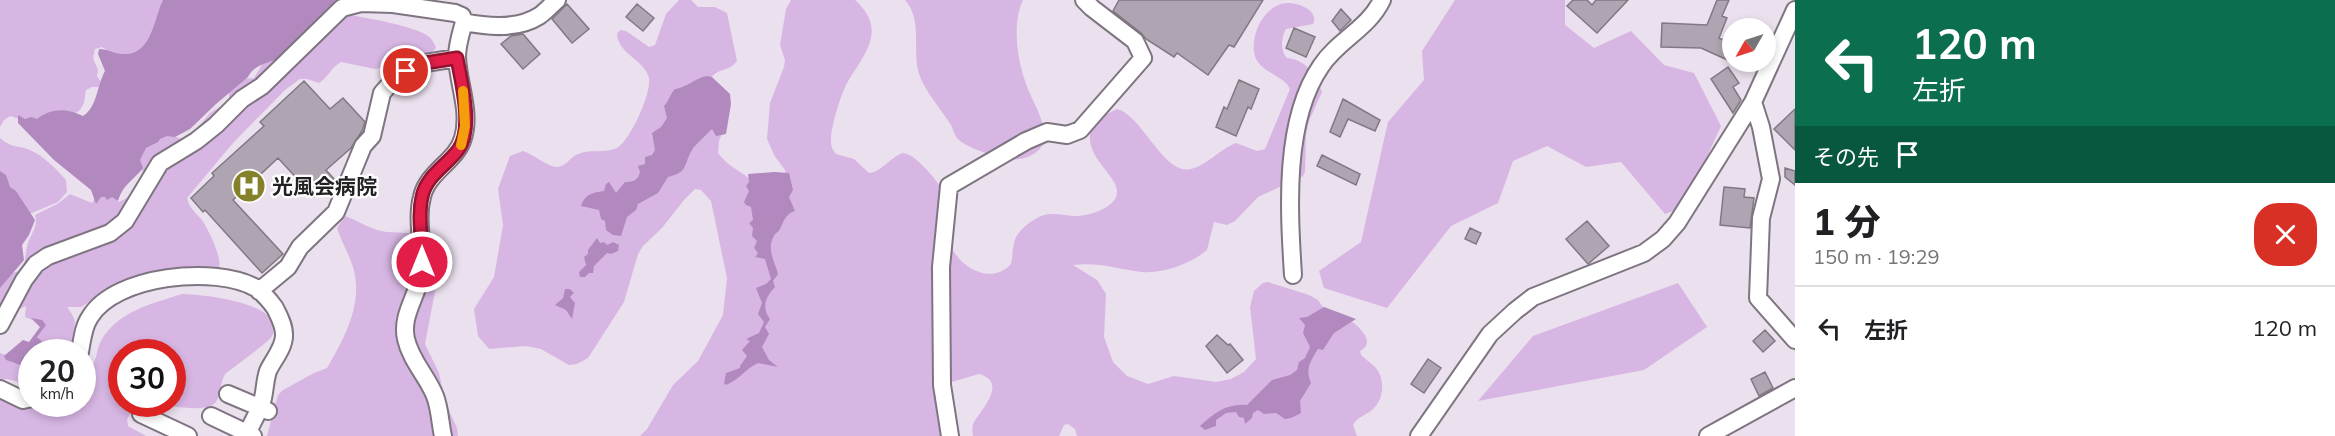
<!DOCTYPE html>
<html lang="ja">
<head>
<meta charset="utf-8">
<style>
  :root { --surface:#fff; --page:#f2f2f2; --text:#202124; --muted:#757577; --line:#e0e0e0 }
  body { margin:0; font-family:Mulish,"Noto Sans JP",sans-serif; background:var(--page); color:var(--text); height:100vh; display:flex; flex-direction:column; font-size:22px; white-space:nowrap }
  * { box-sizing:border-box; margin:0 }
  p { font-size:20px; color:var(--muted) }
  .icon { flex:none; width:33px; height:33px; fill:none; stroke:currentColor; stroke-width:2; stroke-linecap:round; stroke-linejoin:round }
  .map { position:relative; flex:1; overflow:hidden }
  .details { display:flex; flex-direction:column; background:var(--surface); width:540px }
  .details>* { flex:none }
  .hud { background:#0b6e4f; color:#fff; overflow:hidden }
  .needle { width:39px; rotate:231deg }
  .controls { position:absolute; left:1722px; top:18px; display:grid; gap:12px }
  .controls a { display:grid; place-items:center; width:54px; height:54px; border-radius:50%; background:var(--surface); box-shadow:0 3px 9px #0003; font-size:30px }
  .speed { position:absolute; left:18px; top:339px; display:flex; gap:12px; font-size:30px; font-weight:700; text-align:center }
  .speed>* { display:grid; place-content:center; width:78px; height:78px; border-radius:50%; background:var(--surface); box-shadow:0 3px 9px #0003; line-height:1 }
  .speed small { font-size:15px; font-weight:400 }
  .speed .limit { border:9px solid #d22; background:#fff; color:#111 }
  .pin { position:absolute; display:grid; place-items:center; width:51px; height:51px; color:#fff; margin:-26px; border:3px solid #fff; border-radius:50%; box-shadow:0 2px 6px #0007 }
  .me { position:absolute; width:66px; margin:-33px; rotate:0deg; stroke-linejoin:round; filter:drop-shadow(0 0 4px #0008) }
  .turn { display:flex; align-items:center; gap:21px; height:126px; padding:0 18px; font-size:27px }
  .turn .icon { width:78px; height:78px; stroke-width:2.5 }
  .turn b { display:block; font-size:42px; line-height:51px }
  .then { display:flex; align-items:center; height:57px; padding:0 18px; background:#0003; gap:12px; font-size:22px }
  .round { display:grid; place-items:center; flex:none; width:63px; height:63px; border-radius:24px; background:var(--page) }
  .head { display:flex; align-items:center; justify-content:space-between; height:102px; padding:0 18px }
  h1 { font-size:36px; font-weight:800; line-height:45px }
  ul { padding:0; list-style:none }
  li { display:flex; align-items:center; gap:18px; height:84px; padding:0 18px; border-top:2px solid var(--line) }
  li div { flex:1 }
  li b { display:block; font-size:22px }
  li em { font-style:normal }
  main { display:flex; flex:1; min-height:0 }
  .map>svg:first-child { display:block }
</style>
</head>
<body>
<main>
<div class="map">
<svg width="1795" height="436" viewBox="0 0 1795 436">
  <rect width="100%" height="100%" fill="#ebe0ee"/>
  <path fill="#d7b6e3" d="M 0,0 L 167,0 L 158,31 L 137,57 L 116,56 L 102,47 L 95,49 L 93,58 L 98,70 L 97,76 L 101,82 L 102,87 L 92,87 L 86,90 L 84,103 L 80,110 L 71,116 L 29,122 L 10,116 L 4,120 L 0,127 Z
    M 679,0 L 691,0 L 698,7 L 715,7 L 727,13 L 737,61 C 728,73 720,66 709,80 L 659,151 L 613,226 L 711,125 L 723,131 L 719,141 L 718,153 C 728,167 742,171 753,182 L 788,185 L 785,170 L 774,155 L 767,139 L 770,103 L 784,67 L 785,60 L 780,45 L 786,9 L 791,0 L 855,0 C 888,30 865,53 847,83 C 841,94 830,129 831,142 C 831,147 833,150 836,154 L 854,159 L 869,173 C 882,172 890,157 903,153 C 913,155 919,162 926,169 C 947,191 946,199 948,228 C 949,233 949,241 951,246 C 961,269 992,285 1011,264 C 1013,256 1012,245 1016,237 C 1021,228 1034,218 1044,215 C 1054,212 1066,216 1076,216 C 1088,216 1111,209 1116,197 C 1124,177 1082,160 1091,128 L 1099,118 L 1117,109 C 1142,115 1164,176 1191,169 C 1206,166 1220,149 1236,143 L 1257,151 L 1265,149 L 1290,89 C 1284,76 1263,73 1256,59 C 1247,38 1265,1 1290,3 C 1301,4 1319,11 1313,24 L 1286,29 C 1281,38 1280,50 1287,58 C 1307,60 1315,74 1322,92 L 1309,121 L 1306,134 L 1305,172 L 1303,176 L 1258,197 L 1235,221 L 1227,225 L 1214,222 L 1207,250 C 1192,263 1163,274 1142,272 C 1117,269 1100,262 1073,265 L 1097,280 L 1106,294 L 1104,337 L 1113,362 L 1127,376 L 1148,384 L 1174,376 L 1216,382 L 1231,379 L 1244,372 L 1256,359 L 1250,307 L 1254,291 L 1263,283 L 1268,282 L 1309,295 L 1318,300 L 1325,310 L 1305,361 L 1297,375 L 1246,413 L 1302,376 L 1314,344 L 1349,319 C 1359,327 1377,342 1360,351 L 1361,355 C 1365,359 1371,363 1375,367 C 1386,379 1384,400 1372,410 C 1365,416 1358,416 1353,425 L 1357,436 L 1077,436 L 1075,429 L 1068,424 L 1064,425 L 1059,436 L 973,436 C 972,431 972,426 974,422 C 982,409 1008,382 979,374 L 948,383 L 950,436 L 640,436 L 647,429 L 673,385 L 698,361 L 723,315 L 727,278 L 711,201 L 701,190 L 695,189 L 684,200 L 662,228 L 643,246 L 638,254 L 624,302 L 588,358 L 577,364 L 569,365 L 541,349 L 526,346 L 489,349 L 478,336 L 474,309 L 494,277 L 503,225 L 498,189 L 510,156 L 523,151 C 533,154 546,166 557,167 C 565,167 570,158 576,155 C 589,148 604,154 617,148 C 630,141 652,92 649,78 C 644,59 618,54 617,34 L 620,30 L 626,31 L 649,47 L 655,45 L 666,14 Z
    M 905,0 L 1023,0 C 1012,23 1017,57 1025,81 C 1031,100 1044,116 1044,136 C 1045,150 1031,157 1020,159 C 1007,162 965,148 957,138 C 954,134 953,129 951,125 C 941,109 922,88 918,70 C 913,47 922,19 905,0 Z
    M 1455,0 L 1565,0 L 1565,25 L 1594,48 L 1631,31 L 1664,65 L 1694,73 L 1721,126 L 1684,207 L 1665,214 L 1621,162 L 1586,167 L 1547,146 L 1513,161 L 1498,203 L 1451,226 L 1387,308 L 1324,288 L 1319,271 L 1361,242 L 1388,122 L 1424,80 L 1422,51 Z
    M 349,15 C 368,18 414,26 428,36 C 432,39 435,44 436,48 L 427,57 L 375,69 L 341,62 C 331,67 328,78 319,83 L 307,79 L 300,79 L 285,90 L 233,143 L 187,198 C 189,209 198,214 204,223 C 210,234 222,257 219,269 L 127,284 L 99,295 L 81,307 L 67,307 C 78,322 75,321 72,339 L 74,343 L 71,352 L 46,352 L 33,340 L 43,324 L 25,317 L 26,306 L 15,311 L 0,335 L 0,281 L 6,274 L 21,271 C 26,263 25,256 27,247 C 29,235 39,228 35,215 L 59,203 L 70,194 L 92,203 L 98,193 L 112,194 L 118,202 C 131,198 138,188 144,176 L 138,159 C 147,140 161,129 181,139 L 193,133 L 210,113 L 229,101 L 229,91 L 242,79 L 254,78 L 265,60 L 331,16 Z
    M 0,138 C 14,150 18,144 32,151 C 45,157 56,169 66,180 L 67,192 L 58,202 L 27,215 L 0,178 Z
    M 345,216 C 357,220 368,228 381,231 C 401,235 431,228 443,250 L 425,344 L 439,373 L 445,402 L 457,428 L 458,436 L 267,436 L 278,395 L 283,390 L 314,373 L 327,368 C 344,339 364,303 353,267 C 349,254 341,241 337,228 Z
    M 1678,283 L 1707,327 L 1644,370 L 1478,401 L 1533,336 Z
    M 182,294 C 200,294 290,303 272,336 C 269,342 233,368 225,374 C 220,383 221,394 216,402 C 207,414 168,405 154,404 L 172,404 L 172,352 L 122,352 L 122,404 L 145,404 L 134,408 L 127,419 L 128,426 L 146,436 L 0,436 L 0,398 L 31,403 L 82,404 L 83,375 C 101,360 93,355 102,339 C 120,310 152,304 182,294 Z
    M 0,353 L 17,359 C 20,367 22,374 31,374 L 31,385 L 7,379 L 0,380 Z"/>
  <path fill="#b189bf" d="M 163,0 L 336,0 L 281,57 C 269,64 255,63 248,77 L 216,104 L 190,129 L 175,137 L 167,136 L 160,139 L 158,142 L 146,148 L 140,160 L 143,168 C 134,180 123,184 118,201 L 112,197 L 107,200 L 105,197 L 101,197 L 96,204 L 91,190 L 54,160 L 18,123 L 18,115 L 25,119 L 31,117 L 37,119 C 52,108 66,108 83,116 C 97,108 97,85 105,71 L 98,54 L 99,49 C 108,49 114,54 123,54 C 152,56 154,18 163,0 Z
    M 707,76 L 712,77 L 730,94 L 731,104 L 726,134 L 716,136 L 712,129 C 709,132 694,146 692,150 C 683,165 689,172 668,177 L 658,193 L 638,204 L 636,210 L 627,217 L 621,236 L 613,235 L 606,230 L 605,221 L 601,219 L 599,210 L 581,206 C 586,193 592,193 604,191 L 606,184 L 609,182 L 616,193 L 625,182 C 634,182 638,180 640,172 L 638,166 L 645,164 L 645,157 L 652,155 L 655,150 L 652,133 L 661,127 L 667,118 L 664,106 C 669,101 670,94 675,89 C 686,88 695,78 707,76 Z
    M 0,171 L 6,175 L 10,187 L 16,191 L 35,220 L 29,235 L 22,245 L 24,260 L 0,288 Z
    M 774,172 L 789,173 L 793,190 L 789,197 L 795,211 C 785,214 784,221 780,229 C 779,232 775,233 774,236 C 766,249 775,262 778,274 L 773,281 L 775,287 C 766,296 761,308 770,319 L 765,327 L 769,334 L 762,347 L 769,360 L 778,367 L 758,363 C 745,369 739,380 726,385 L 724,383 L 726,373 L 740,368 L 740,366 L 747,356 L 742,350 L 750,341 L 746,339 L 759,333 L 764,322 L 758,314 L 762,303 L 756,288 L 766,284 L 771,279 L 765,259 L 755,257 L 758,253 L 754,248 L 757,241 L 752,236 L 753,228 L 749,223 L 753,220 L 751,207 L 746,205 L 744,202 L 749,191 L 746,186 L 749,182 L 748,174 Z
    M 597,238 L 600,243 L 604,242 L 607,245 L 613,242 L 619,245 L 618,251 L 611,254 L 607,253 L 594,266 L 593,273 L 589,273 L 585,277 L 580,277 L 579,272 L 586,265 L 584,257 L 588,254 L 588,250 Z
    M 565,289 L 570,289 L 574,293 L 570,297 L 575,303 L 572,319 L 566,310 L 555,305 L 563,298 Z
    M 1324,307 L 1356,319 L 1334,333 L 1323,350 L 1318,349 C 1310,362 1305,369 1311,383 L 1300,401 L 1301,413 L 1291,418 L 1285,419 L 1276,413 L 1264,414 L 1258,410 L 1253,413 L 1252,418 L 1245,424 L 1244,418 L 1239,417 L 1236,412 L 1226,413 L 1216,420 L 1216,426 L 1205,430 L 1200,426 C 1214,413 1227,403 1247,405 L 1272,380 L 1290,375 L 1297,370 L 1299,362 L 1305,358 L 1310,347 L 1303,333 L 1305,325 L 1299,318 L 1307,317 Z
    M 31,318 L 42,320 L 46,325 L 37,337 L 53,351 L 32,352 L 31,368 C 25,368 14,362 6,360 L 4,356 L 23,340 L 29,342 L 40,327 Z"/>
  <path fill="#afa5b2" stroke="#817884" stroke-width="1.5" d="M 1119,0 L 1263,0 L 1234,47 L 1229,45 L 1208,75 L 1177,53 L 1174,57 L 1146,39 L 1141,33 L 1113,11 Z
    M 1573,0 L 1587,0 L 1592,5 L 1596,0 L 1628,0 L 1597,33 L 1567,6 Z
    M 1717,0 L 1729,0 L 1722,16 L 1727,18 L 1719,38 L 1732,44 L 1732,62 L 1701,48 L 1661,47 L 1662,23 L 1707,25 Z
    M 567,4 L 589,29 L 572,43 L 552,19 Z
    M 637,4 L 654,18 L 643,31 L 626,17 Z
    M 1341,9 L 1351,20 L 1340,31 L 1332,21 Z
    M 1294,28 L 1315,37 L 1306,57 L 1286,48 Z
    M 523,34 L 540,54 L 523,69 L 501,44 L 511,36 Z
    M 1728,67 L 1739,83 L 1733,87 L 1741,100 L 1733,113 L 1711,79 Z
    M 1239,80 L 1259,89 L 1251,109 L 1248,107 L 1236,136 L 1216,127 L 1224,107 L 1227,109 Z
    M 304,81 L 330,109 L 343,98 L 365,122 L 362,131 L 351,148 L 326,170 L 334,179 L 314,197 L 278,158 L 233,200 L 283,254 L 262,273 L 205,210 L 203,212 L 191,198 L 214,176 L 212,173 L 264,126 L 260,122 Z
    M 1343,99 L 1380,120 L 1375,131 L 1348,119 L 1340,137 L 1330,132 Z
    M 1795,109 L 1795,150 L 1774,129 Z
    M 1322,155 L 1360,174 L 1356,185 L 1317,166 Z
    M 1785,168 L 1795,171 L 1795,185 L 1785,177 Z
    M 1724,187 L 1745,189 L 1744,197 L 1754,198 L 1750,228 L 1720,225 Z
    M 1587,221 L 1609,246 L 1588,264 L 1566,239 Z
    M 1470,228 L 1481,233 L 1476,244 L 1465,239 Z
    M 1765,330 L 1775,341 L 1763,352 L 1753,341 Z
    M 1217,335 L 1228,345 L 1230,344 L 1243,360 L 1227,373 L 1206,346 Z
    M 1428,359 L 1441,368 L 1424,393 L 1411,384 Z
    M 1765,372 L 1773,388 L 1759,396 L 1751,379 Z"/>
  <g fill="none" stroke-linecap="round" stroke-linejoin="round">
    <defs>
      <path id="minor" d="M 464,22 C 488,27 517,30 539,16 C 545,12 551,5 557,0
        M 1753,102 L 1761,127 L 1771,179 L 1761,218 L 1758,298 L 1795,340
        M 1293,275 C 1289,211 1283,121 1321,66 C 1338,40 1368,29 1382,0
        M 259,291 L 288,267 L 300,247 L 336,212 L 363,146 L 372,136 L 382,93 L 397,76 L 419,64 L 457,58
        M 0,325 L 24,280 L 36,264 L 48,256 L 110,233 L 125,221 L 160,163 L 196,141 L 216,125 L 242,99 L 262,86 L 342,8 L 361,3 L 393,4 L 455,13 L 462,16 L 464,22 C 461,33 457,45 457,57 C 458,84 471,111 463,138 C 457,161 427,172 422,197 C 415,223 426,251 420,278 C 415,300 401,317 406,339 C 411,361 427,376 435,396 C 440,409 440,423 443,436
        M 80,352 C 82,341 83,327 90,317 C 115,275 216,265 256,288 C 263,293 270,301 275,308 C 279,316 284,325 284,334 C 285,347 273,360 268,371 C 265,380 265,389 263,398 C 260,411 251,424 246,436
        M 0,389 L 23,400 L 32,398
        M 228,394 L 268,411
        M 141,414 L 188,436
        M 211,416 L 253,436
        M 950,436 L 942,385 L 941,267 L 949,186 L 1026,141 L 1047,132 L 1067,135 L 1080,130 L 1143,58 L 1135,41 L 1092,8 L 1084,0
        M 1419,436 L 1490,334 L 1515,311 L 1533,297 L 1644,253 L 1663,239 L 1677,223 L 1753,102 L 1795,10
        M 1708,436 L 1795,388"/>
    </defs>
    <use href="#minor" stroke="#7e7581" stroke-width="20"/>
    <use href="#minor" stroke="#fff" stroke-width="16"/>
  </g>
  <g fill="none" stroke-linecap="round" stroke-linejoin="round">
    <defs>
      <path id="route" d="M 406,71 L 419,64 L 457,58 C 461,82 474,129 458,150 C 446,166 426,176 422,197 C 417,218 423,241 422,262"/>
    </defs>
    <use href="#route" stroke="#92132f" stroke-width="15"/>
    <use href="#route" stroke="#e11d48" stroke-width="10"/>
    <path stroke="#f59e0b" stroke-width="10" d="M 461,145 L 465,126 L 463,91"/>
  </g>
  <defs>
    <symbol id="hospital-disc" viewBox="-11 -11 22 22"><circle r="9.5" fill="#84812a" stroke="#fff"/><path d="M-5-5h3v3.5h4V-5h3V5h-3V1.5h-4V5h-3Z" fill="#fff"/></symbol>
  </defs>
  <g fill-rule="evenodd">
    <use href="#hospital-disc" x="230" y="167" width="38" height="38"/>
  </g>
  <g text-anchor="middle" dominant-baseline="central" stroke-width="4.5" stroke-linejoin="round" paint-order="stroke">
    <g font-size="21" font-weight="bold" fill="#232024" stroke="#fff" text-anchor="start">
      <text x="272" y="186">光風会病院</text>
    </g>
  </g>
</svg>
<div class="controls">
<a><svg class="needle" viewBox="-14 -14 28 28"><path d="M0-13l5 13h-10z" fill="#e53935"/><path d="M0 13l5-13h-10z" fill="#757577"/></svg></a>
</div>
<div class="speed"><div>20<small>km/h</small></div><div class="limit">30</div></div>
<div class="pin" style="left:406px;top:71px;background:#d93025"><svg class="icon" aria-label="arrive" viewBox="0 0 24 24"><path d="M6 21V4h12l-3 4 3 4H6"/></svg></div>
<svg class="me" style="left:422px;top:262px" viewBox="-20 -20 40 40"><circle r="17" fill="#e11d48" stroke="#fff" stroke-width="3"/><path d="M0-11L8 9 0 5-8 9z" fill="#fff"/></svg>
</div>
<section class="details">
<div class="hud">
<div class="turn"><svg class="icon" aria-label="left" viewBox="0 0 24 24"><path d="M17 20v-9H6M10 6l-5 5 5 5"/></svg><div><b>120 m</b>左折</div></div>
<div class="then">その先<svg class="icon" aria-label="arrive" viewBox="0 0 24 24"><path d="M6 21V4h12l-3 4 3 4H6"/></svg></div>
</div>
<div class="head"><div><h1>1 分</h1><p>150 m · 19:29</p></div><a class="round" style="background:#d93025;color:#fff"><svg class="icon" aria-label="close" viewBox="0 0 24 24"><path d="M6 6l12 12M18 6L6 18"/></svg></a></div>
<ul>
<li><svg class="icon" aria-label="left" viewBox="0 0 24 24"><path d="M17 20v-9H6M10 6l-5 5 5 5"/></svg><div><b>左折</b></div><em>120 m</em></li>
</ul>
</section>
</main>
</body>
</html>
